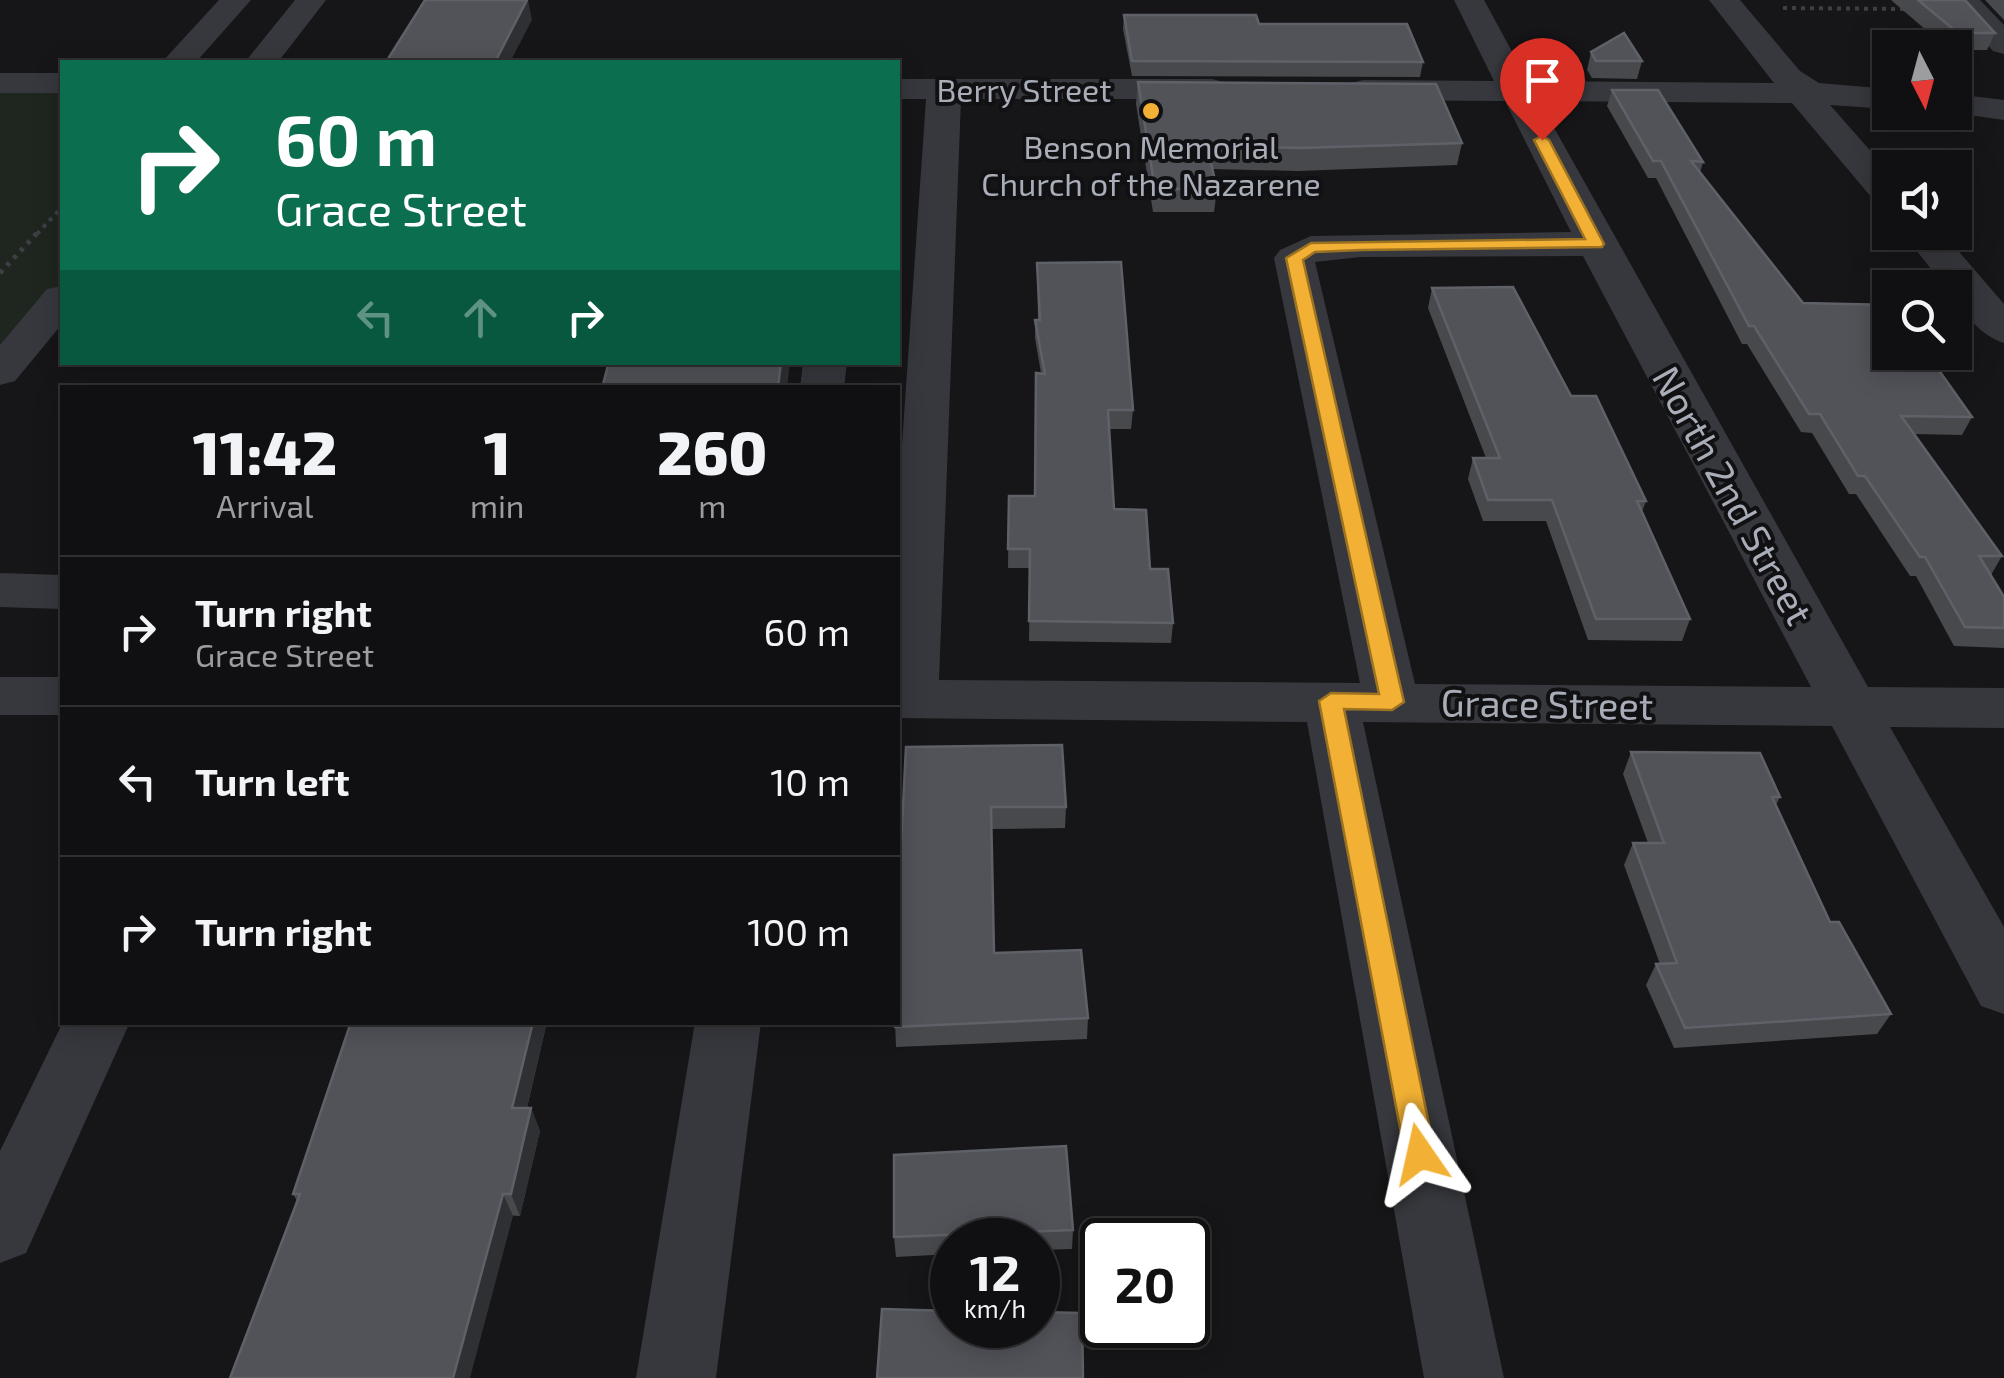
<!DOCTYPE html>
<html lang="en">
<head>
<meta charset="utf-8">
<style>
  :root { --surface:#101012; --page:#1e1e20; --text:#f1f3f6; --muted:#9c9d9f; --line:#303032 }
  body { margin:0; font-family:"Exo 2",sans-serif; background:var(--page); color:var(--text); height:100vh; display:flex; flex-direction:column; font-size:38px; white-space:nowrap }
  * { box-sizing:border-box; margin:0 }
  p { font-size:32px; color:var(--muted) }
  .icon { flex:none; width:55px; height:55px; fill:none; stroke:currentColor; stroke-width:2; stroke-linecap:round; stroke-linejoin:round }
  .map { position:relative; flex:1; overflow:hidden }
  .details { position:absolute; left:60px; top:385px; width:840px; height:640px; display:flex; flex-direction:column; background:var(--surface); border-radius:0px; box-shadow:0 5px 25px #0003,0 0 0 2px var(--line) }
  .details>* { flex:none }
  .top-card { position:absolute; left:60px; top:60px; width:840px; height:305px; border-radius:0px; box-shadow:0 5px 25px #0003,0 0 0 2px var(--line); background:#0b6e4f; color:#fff; overflow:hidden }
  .needle { width:65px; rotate:174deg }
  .tools { position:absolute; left:1872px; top:30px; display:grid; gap:20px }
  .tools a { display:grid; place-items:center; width:100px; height:100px; border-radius:0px; background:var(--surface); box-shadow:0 5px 25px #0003,0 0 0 2px var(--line); font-size:50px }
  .speed { position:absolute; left:930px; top:1218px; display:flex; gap:20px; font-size:50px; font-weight:700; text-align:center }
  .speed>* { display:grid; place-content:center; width:130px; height:130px; border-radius:50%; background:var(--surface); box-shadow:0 5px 25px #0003,0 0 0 2px var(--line); line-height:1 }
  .speed small { font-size:25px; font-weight:400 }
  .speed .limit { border:5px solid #111; border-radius:15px; background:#fff; color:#111 }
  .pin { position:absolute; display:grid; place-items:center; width:85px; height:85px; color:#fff; margin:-102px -42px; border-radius:50% 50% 50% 0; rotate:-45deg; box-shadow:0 0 10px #0007 }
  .pin .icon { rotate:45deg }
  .me { position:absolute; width:110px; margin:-55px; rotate:349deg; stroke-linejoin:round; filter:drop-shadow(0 0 8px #0008) }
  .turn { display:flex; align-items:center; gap:35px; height:210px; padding:0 50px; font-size:45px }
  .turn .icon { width:130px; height:130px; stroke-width:2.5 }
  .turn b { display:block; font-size:70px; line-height:85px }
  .lanes { display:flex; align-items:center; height:95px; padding:0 50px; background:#0003; justify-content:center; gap:50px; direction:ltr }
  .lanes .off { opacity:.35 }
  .eta { display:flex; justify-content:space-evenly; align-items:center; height:170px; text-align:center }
  .eta b { font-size:60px; font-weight:800; line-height:70px }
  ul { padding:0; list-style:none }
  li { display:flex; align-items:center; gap:30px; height:150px; padding:0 50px; border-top:2px solid var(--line) }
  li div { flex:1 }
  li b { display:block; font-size:38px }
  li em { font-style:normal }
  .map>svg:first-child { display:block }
</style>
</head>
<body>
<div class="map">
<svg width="2004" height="1378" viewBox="0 0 2004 1378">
  <rect width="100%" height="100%" fill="#161618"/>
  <path fill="#1e261f" d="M 0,83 L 62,83 L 62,298 L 0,372 Z"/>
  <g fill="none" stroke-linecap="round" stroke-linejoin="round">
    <path stroke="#3d3f44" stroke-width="4" stroke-dasharray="4 5" stroke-linecap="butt" d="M 1783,8 L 1906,9
      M 37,234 L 62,207"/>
    <path stroke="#3d3f44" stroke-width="5" stroke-dasharray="4 6" stroke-linecap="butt" d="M 0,273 L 39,231"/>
    <path fill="#37383d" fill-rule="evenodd" d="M 219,0 L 251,0 L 196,62 L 162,62 Z
      M 295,0 L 326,0 L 278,62 L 245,62 Z
      M 1454,0 L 1484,0 L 1528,81 L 1774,83 L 1709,0 L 1740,0 L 1800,71 L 1819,83 L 1890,89 L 1890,109 L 1830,105 L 1890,173 L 1890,207 L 1877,204 L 1792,103 L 1539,101 L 1868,687 L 2004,688 L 2004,728 L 1890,727 L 2004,927 L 2004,1014 L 1981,1006 L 1832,726 L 1363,722 L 1504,1378 L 1424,1378 L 1307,722 L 898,718 L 898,502 L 926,99 L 898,99 L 898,79 L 1212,79 L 1224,82 L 1229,89 L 1224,96 L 1212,99 L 961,99 L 939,680 L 1360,683 L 1274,258 L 1280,250 L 1311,236 L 1571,232 L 1505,101 L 1363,100 L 1351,97 L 1346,90 L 1351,83 L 1363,80 L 1494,81 ZM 1583,256 L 1811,687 L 1415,684 L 1315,262 L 1361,257 Z
      M 1948,0 L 1980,0 L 2004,25 L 2004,54 L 1993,51 Z
      M 0,73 L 62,73 L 62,93 L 0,93 Z
      M 1955,94 L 2004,100 L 2004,120 L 1948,112 L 1955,112 Z
      M 1902,232 L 1942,232 L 2004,304 L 2004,343 C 1984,338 1955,309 1955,288 L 1946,288 Z
      M 62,286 L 62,324 L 15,381 L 0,385 L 0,345 L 47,289 Z
      M 803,362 L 847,362 L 844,388 L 800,388 Z
      M 0,573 L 62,575 L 62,609 L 0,607 Z
      M 0,677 L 62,677 L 62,715 L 0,715 Z
      M 63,1022 L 130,1022 L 26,1253 L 0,1263 L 0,1151 Z
      M 695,1022 L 761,1022 L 716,1378 L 636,1378 Z"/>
  </g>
  <path fill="#47494d" d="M 1891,0 L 1965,0 L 1995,33 L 1987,50 L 1955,50 L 1955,48 L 1947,48 Z
    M 1985,0 L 2004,0 L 2004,20 Z
    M 1124,15 L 1259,24 L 1423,62 L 1420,77 L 1132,76 L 1123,29 Z
    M 1591,52 L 1642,61 L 1637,79 L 1592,78 L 1587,70 Z
    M 1138,82 L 1462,143 L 1457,165 L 1298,171 L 1212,169 L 1217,189 L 1214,212 L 1153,212 L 1136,104 Z
    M 1612,90 L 1703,162 L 1700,173 L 1803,303 L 1972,417 L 1962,435 L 1915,434 L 2002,556 L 1991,575 L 2004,597 L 2004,648 L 1954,646 L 1916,576 L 1910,576 L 1856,494 L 1849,494 L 1812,433 L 1801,432 L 1747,344 L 1742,344 L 1656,178 L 1648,178 L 1607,106 Z
    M 1037,263 L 1133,410 L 1131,429 L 1109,429 L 1114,509 L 1150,569 L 1173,623 L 1171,643 L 1029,641 L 1030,568 L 1008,568 L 1009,496 L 1035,496 L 1041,373 L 1035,338 L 1035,320 L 1038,320 Z
    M 1432,288 L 1571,396 L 1646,501 L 1642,512 L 1690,619 L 1682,641 L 1588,640 L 1546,521 L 1483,521 L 1468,479 L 1473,458 L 1486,458 L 1428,308 Z
    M 906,747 L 1066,807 L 1065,828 L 991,829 L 994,953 L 1088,1018 L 1087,1039 L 896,1047 L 895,1022 Z
    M 1631,752 L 1780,797 L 1776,805 L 1830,922 L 1891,1014 L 1877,1034 L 1674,1048 L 1646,985 L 1656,964 L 1660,964 L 1624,865 L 1633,843 L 1648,843 L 1623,774 Z
    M 547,1022 L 527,1108 L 531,1108 L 540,1131 L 520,1216 L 297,1201 L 293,1194 Z
    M 1073,1230 L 1072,1249 L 1038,1250 L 1038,1240 L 952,1240 L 952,1254 L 896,1257 L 894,1237 Z"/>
  <path fill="#2f3033" d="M 528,0 L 532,20 L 510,62 L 495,62 Z
    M 781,362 L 790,362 L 787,388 L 778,388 Z
    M 533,1022 L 547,1022 L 521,1132 L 512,1108 Z
    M 531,1108 L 540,1131 L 520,1216 L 511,1194 Z
    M 503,1194 L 513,1216 L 470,1378 L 453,1378 Z"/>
  <path fill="#525359" stroke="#5f6168" stroke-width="2.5" d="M 425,0 L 527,0 L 495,62 L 386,62 Z
    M 1918,0 L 1965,0 L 1995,33 L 1958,33 Z
    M 1124,15 L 1256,15 L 1259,24 L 1407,24 L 1423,62 L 1132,61 Z
    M 1624,33 L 1642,61 L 1596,61 L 1591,52 Z
    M 1138,82 L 1436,84 L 1462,143 L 1301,148 L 1207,146 L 1217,189 L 1155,189 Z
    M 1612,90 L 1658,90 L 1703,162 L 1691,161 L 1803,303 L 1890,305 L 1890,352 L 1926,352 L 1972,417 L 1901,416 L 2002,556 L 1979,556 L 2004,597 L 2004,628 L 1965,627 L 1925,557 L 1920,557 L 1865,476 L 1858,476 L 1820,414 L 1809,414 L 1754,326 L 1749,326 L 1661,161 L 1653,161 Z
    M 1121,262 L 1133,410 L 1108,410 L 1114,509 L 1146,510 L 1150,569 L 1168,569 L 1173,623 L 1029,621 L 1030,549 L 1008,549 L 1009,496 L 1035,496 L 1036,373 L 1045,374 L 1035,320 L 1040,320 L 1037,263 Z
    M 1513,287 L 1571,396 L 1596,396 L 1646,501 L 1637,501 L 1690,619 L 1596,619 L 1552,500 L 1488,500 L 1473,458 L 1500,458 L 1432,288 Z
    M 609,362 L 781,362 L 778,388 L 602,388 Z
    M 1062,745 L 1066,807 L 991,807 L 994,953 L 1081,950 L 1088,1018 L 895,1027 L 895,1022 L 898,1022 L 898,866 L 900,866 L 906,747 Z
    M 1631,752 L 1760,753 L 1780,797 L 1772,797 L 1830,922 L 1839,922 L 1891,1014 L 1685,1028 L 1656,964 L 1677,963 L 1633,843 L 1664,843 Z
    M 351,1022 L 533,1022 L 512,1108 L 531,1108 L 511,1194 L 503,1194 L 453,1378 L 230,1378 L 300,1194 L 293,1194 Z
    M 1066,1146 L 1073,1230 L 894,1237 L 894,1155 Z
    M 882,1309 L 952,1311 L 952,1325 L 1038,1325 L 1038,1312 L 1082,1313 L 1083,1378 L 877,1378 Z"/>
  <path fill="#f2b134" stroke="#9d7322" stroke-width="2.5" d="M 1542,136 L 1549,140 L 1604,244 L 1602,247 L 1361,250 L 1315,252 L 1303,260 L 1404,702 L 1392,710 L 1344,709 L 1435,1154 L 1430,1164 L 1420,1168 L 1410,1164 L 1405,1154 L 1319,701 L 1331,693 L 1379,694 L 1286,258 L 1311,243 L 1585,239 L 1534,140 Z"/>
  <circle fill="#f2b134" stroke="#111113" stroke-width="4" cx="1151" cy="111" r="10"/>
  <g text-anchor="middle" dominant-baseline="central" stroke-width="8" stroke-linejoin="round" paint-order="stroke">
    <g font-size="32" fill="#a8adb8" stroke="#111113">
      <text x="1024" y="89">Berry Street</text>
    </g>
    <g font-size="32" fill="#a8adb8" stroke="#111113">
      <text x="1151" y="146">Benson Memorial<tspan x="1151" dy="37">Church of the Nazarene</tspan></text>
    </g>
    <g font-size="38" fill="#a8adb8" stroke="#111113">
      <text transform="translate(1734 495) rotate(61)">North 2nd Street</text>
      <text transform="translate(1547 703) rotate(1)">Grace Street</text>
    </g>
  </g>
</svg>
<div class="tools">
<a><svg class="needle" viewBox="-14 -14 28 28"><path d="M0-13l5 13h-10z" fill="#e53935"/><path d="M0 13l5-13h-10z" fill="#9c9d9f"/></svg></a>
<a><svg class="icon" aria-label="sound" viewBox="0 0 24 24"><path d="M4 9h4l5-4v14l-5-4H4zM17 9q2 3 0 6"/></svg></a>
<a><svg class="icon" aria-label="search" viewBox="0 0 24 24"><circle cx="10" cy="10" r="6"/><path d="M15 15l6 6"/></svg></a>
</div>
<div class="speed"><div>12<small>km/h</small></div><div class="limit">20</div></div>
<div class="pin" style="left:1542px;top:140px;background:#d93025"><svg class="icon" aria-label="arrive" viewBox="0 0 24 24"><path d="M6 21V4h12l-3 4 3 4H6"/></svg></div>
<svg class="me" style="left:1420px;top:1154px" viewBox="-20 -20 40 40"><path d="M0-17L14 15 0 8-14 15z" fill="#f2b134" stroke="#fff" stroke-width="4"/></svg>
<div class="top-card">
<div class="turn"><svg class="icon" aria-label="right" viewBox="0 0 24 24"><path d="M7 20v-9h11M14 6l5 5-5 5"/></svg><div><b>60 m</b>Grace Street</div></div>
<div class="lanes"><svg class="icon off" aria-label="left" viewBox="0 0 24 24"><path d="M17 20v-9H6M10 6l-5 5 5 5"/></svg><svg class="icon off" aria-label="ahead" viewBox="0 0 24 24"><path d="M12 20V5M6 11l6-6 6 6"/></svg><svg class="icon" aria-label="right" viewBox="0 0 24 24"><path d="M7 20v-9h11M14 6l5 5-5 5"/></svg></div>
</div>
<section class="details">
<div class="eta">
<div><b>11:42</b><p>Arrival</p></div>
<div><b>1</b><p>min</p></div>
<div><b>260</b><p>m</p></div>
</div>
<ul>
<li><svg class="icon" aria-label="right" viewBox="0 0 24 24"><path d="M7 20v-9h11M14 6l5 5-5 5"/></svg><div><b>Turn right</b><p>Grace Street</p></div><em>60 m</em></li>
<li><svg class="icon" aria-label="left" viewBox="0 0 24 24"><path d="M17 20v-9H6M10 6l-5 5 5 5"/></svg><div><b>Turn left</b></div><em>10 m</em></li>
<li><svg class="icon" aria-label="right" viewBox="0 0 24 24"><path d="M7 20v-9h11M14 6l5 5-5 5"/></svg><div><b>Turn right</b></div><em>100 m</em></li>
</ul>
</section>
</div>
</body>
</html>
